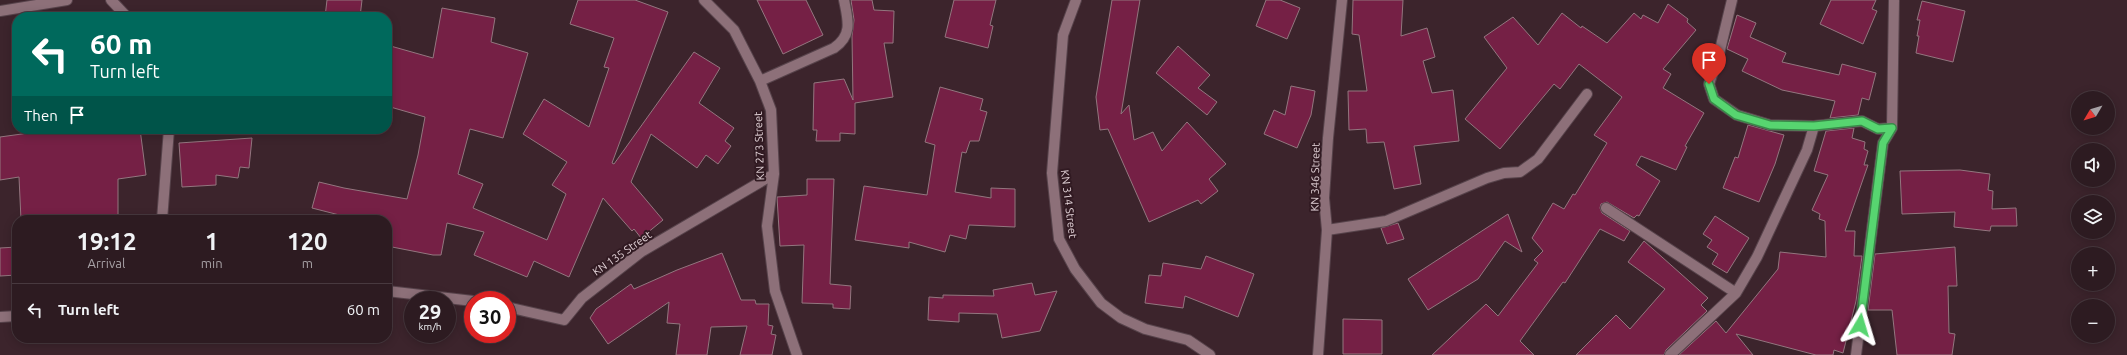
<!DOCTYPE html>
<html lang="en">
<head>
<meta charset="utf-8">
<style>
  :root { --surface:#2d1b21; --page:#39282e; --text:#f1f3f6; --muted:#a7a1a5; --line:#48393f }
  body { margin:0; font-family:Ubuntu,sans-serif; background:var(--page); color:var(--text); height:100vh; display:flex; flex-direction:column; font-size:15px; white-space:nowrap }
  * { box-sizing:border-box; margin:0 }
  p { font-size:13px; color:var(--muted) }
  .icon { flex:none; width:22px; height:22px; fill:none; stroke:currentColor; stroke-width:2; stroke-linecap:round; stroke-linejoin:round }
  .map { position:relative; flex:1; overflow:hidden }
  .sheet { position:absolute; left:12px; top:215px; width:380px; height:128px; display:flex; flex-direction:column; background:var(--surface); border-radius:16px; box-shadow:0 2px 10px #0003,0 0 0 1px var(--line) }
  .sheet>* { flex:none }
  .top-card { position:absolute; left:12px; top:12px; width:380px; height:122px; border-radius:16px; box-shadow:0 2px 10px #0003,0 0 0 1px var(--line); background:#00695c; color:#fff; overflow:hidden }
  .needle { width:26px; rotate:232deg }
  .tools { position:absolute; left:2071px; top:91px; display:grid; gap:8px }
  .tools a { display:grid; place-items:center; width:44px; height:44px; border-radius:50%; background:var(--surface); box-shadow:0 2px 10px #0003,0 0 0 1px var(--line); font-size:20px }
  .speed { position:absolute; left:404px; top:291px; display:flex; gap:8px; font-size:20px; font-weight:700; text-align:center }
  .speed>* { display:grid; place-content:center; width:52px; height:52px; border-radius:50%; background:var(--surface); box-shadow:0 2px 10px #0003,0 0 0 1px var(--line); line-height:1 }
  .speed small { font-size:10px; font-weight:400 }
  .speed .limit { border:6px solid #d22; background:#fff; color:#111 }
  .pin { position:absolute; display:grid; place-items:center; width:34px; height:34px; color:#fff; margin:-41px -17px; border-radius:50% 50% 50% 0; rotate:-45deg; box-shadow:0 0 4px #0007 }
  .pin .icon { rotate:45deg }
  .me { position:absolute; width:44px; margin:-22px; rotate:7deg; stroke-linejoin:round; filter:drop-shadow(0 0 3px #0008) }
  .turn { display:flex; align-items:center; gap:14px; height:84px; padding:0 12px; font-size:18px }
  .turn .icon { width:52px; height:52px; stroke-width:2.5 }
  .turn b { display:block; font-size:28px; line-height:34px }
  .then { display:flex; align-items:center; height:38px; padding:0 12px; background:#0003; gap:8px; font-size:15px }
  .eta { display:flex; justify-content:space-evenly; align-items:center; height:68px; text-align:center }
  .eta b { font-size:24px; font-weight:700; line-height:28px }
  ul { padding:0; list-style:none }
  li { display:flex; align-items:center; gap:12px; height:52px; padding:0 12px; border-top:1px solid var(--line) }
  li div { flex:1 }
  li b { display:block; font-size:15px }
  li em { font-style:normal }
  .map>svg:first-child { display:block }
</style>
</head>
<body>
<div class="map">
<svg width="2127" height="355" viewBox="0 0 2127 355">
  <rect width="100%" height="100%" fill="#3c242c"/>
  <path fill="#752045" stroke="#93767f" d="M 327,0 L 362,0 L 360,17 L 325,17 Z
    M 578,0 L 635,0 L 668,12 L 612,163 L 614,164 L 694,52 L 720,68 L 699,103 L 734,128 L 725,141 L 731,146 L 718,164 L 706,155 L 697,168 L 651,134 L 631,182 L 663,220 L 641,238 L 634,229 L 632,231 L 603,198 L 569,277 L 534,261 L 527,277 L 474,255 L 484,232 L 447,223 L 441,255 L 433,255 L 387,246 L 387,220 L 359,220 L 312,208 L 319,182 L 344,188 L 407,199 L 418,155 L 425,117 L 387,106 L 387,45 L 433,58 L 442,8 L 495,18 L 491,42 L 528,53 L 503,138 L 470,129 L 458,174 L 483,184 L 473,208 L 547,240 L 566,194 L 552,185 L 567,162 L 523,134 L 544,99 L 589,127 L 609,68 L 604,67 L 614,38 L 570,24 Z
    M 757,0 L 806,0 L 823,35 L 783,54 Z
    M 851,0 L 872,0 L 874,10 L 894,11 L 893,43 L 884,43 L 893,97 L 855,103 L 855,134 L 840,133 L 840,141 L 816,141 L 817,130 L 813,130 L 814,83 L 844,79 L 853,100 L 852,36 L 854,20 Z
    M 954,0 L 996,0 L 990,25 L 993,26 L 988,48 L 945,37 Z
    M 1112,0 L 1140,0 L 1121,114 L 1129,105 L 1134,140 L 1153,132 L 1162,151 L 1187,122 L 1226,164 L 1209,179 L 1218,191 L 1201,204 L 1198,200 L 1149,222 L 1108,129 L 1100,130 L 1096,97 Z
    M 1266,0 L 1280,0 L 1300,8 L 1287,39 L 1256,26 Z
    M 1353,0 L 1403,0 L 1401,36 L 1427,28 L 1435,57 L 1423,61 L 1432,93 L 1453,90 L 1459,141 L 1414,146 L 1421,184 L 1394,189 L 1384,142 L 1367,143 L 1366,129 L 1349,130 L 1348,91 L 1367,91 L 1359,35 L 1352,34 Z
    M 1831,0 L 1876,0 L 1872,9 L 1877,11 L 1863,44 L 1820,24 Z
    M 1922,1 L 1965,11 L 1953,62 L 1916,53 L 1919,36 L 1917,36 L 1920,20 L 1917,20 Z
    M 1668,4 L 1688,19 L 1687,22 L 1696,30 L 1663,69 L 1671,74 L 1663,88 L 1704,113 L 1685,146 L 1687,147 L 1676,170 L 1641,156 L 1636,165 L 1660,181 L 1639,216 L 1637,215 L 1634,218 L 1607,202 L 1601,204 L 1600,208 L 1602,213 L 1630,231 L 1624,241 L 1600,229 L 1565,283 L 1563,282 L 1520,341 L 1534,355 L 1432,355 L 1486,304 L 1498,316 L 1538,263 L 1534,260 L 1543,251 L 1532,238 L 1553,203 L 1564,209 L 1573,194 L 1575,195 L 1607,143 L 1594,135 L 1622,97 L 1579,64 L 1560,89 L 1554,84 L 1500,149 L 1465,119 L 1507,68 L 1484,37 L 1513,17 L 1538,45 L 1562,13 L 1581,28 L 1582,26 L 1607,43 L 1634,13 L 1641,19 L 1643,15 L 1658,23 Z
    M 1737,15 L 1756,23 L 1750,37 L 1786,53 L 1782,62 L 1839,75 L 1842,64 L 1876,73 L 1869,100 L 1862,98 L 1858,115 L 1830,118 L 1835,101 L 1782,90 L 1742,71 L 1748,59 L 1727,49 Z
    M 1178,46 L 1210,75 L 1198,88 L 1217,102 L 1207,115 L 1156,73 Z
    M 1291,86 L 1315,91 L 1311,115 L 1297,148 L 1264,134 L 1274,110 L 1285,115 Z
    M 940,87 L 983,99 L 980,110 L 987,112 L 979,141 L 970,141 L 966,153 L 962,152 L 955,192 L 991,198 L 991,188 L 1015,189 L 1015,227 L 969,225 L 966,239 L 950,235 L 945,252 L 909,242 L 909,248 L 855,240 L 864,186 L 927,195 L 935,145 L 925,142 Z
    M 1748,125 L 1784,135 L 1775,164 L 1759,202 L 1723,188 L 1735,157 L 1738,158 Z
    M 1854,128 L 1852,138 L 1865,142 L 1864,149 L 1868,151 L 1864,165 L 1868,165 L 1845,231 L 1855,231 L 1854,256 L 1862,256 L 1856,301 L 1843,353 L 1834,350 L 1833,355 L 1816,355 L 1736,334 L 1753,355 L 1679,355 L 1716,321 L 1726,333 L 1778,269 L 1780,252 L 1826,257 L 1825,221 L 1819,219 L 1820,214 L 1812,210 L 1828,175 L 1814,171 L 1826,131 Z
    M 58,129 L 140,129 L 146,175 L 118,179 L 118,220 L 21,220 L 19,177 L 0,180 L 0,137 Z
    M 252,138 L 249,168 L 240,167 L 238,178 L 216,175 L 216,185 L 182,187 L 179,143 Z
    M 1960,170 L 1990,174 L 1988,190 L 1993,191 L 1992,209 L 2016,208 L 2017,226 L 1991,226 L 1990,231 L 1954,227 L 1955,212 L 1902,214 L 1900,171 Z
    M 807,179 L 834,179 L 830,284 L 851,286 L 850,309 L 833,308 L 833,304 L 802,303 L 804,245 L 780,246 L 777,197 L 807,195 Z
    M 1508,214 L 1522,252 L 1505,241 L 1478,279 L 1428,310 L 1408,279 Z
    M 1715,216 L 1749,238 L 1727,273 L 1712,264 L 1718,254 L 1707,247 L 1712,240 L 1703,234 Z
    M 1398,223 L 1404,239 L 1387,244 L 1381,228 Z
    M 1644,241 L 1708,298 L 1701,305 L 1707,311 L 1666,350 L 1664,355 L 1576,355 L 1616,315 L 1630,329 L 1665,289 L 1628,262 Z
    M 17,247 L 17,275 L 0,276 L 0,248 Z
    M 1955,247 L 1957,286 L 1948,286 L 1949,333 L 1955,334 L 1952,355 L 1897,355 L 1892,310 L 1868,310 L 1875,254 Z
    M 722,253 L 741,300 L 755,300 L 756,304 L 769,304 L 768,325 L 773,326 L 771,334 L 776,335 L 772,355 L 740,355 L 747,326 L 711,327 L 707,355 L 676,355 L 680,324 L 667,323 L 669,302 L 608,344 L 590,318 L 596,309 L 631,284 L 634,289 L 677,270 Z
    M 1206,256 L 1254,274 L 1238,317 L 1185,296 L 1183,308 L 1145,303 L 1149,275 L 1161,276 L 1163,263 L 1201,269 Z
    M 1032,283 L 1035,295 L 1057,291 L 1040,331 L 1002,338 L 997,314 L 959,313 L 959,322 L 928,320 L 929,297 L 943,298 L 943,295 L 994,296 L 993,290 Z
    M 1343,319 L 1382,320 L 1382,354 L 1343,354 Z"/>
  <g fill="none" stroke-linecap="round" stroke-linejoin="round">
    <defs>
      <path id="street" d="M 111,0 L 127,17
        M 704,0 L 734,30 L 760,81 L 771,110 L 774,174 L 767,226 L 775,291 L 797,355
        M 1076,0 L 1063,35 L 1052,173 L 1059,239 L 1075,269 L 1101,303 L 1121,318 L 1145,329 L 1188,340 L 1210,355
        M 1732,0 L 1719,54 L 1709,84 L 1714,99 L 1737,115 L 1770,125 L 1814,126 L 1862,121 L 1878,129 L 1892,128 L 1883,143 L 1856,355
        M 0,11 L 67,0
        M 760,81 L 834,48 C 853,35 848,20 844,0
        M 1892,128 L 1894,0
        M 1606,208 L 1736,293
        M 162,220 L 169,129
        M 1327,230 L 1386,221 L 1487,178 L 1504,173 L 1520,172 L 1538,159 L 1587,94
        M 387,291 L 473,301
        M 507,307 L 564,320 L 582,298 L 641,252 L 774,174
        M 0,317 L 17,316
        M 1318,355 L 1327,230 L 1324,198 L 1328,138 L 1342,0
        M 1670,355 L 1736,293 L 1757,257 L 1807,150 L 1814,126"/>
    </defs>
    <use href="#street" stroke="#57434b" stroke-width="12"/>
    <use href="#street" stroke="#8d7079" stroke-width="10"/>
  </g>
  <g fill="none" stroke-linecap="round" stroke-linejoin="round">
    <defs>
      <path id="route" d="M 1709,84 L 1714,99 L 1736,115 L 1770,125 L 1814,126 L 1862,121 L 1878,129 L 1892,128 L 1883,143 L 1860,325"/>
    </defs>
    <use href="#route" stroke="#398a49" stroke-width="10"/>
    <use href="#route" stroke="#57d570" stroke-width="7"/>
  </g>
  <g text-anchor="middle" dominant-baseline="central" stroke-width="4" stroke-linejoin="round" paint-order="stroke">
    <g font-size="11" fill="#e1d1d6" stroke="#311a22">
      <text transform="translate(759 146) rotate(-92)">KN 273 Street</text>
      <text transform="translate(1315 177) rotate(-89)">KN 346 Street</text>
      <text transform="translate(1069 204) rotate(83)">KN 314 Street</text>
      <text transform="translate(622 253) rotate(-35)">KN 135 Street</text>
    </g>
  </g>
</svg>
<div class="tools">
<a><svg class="needle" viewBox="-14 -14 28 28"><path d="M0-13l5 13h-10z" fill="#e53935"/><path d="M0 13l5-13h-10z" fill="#a7a1a5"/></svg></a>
<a><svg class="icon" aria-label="sound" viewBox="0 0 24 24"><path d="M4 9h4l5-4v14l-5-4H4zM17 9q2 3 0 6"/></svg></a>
<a><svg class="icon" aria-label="layers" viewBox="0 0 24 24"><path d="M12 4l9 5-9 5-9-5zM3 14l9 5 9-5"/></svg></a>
<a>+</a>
<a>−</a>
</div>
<div class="speed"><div>29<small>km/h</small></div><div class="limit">30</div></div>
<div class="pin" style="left:1709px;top:84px;background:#d93025"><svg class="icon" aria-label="arrive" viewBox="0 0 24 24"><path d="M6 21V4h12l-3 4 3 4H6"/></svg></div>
<svg class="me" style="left:1860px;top:325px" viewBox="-20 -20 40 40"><path d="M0-17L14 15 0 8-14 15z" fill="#57d570" stroke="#fff" stroke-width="4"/></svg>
<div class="top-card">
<div class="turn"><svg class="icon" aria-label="left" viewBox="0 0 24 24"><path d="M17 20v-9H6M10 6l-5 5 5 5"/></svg><div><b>60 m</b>Turn left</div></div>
<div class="then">Then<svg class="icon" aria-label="arrive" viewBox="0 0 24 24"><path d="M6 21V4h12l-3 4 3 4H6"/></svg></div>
</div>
<section class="sheet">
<div class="eta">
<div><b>19:12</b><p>Arrival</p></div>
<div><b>1</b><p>min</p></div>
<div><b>120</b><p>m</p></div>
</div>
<ul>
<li><svg class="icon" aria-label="left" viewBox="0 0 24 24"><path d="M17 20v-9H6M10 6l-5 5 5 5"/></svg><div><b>Turn left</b></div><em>60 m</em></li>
</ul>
</section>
</div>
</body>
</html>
